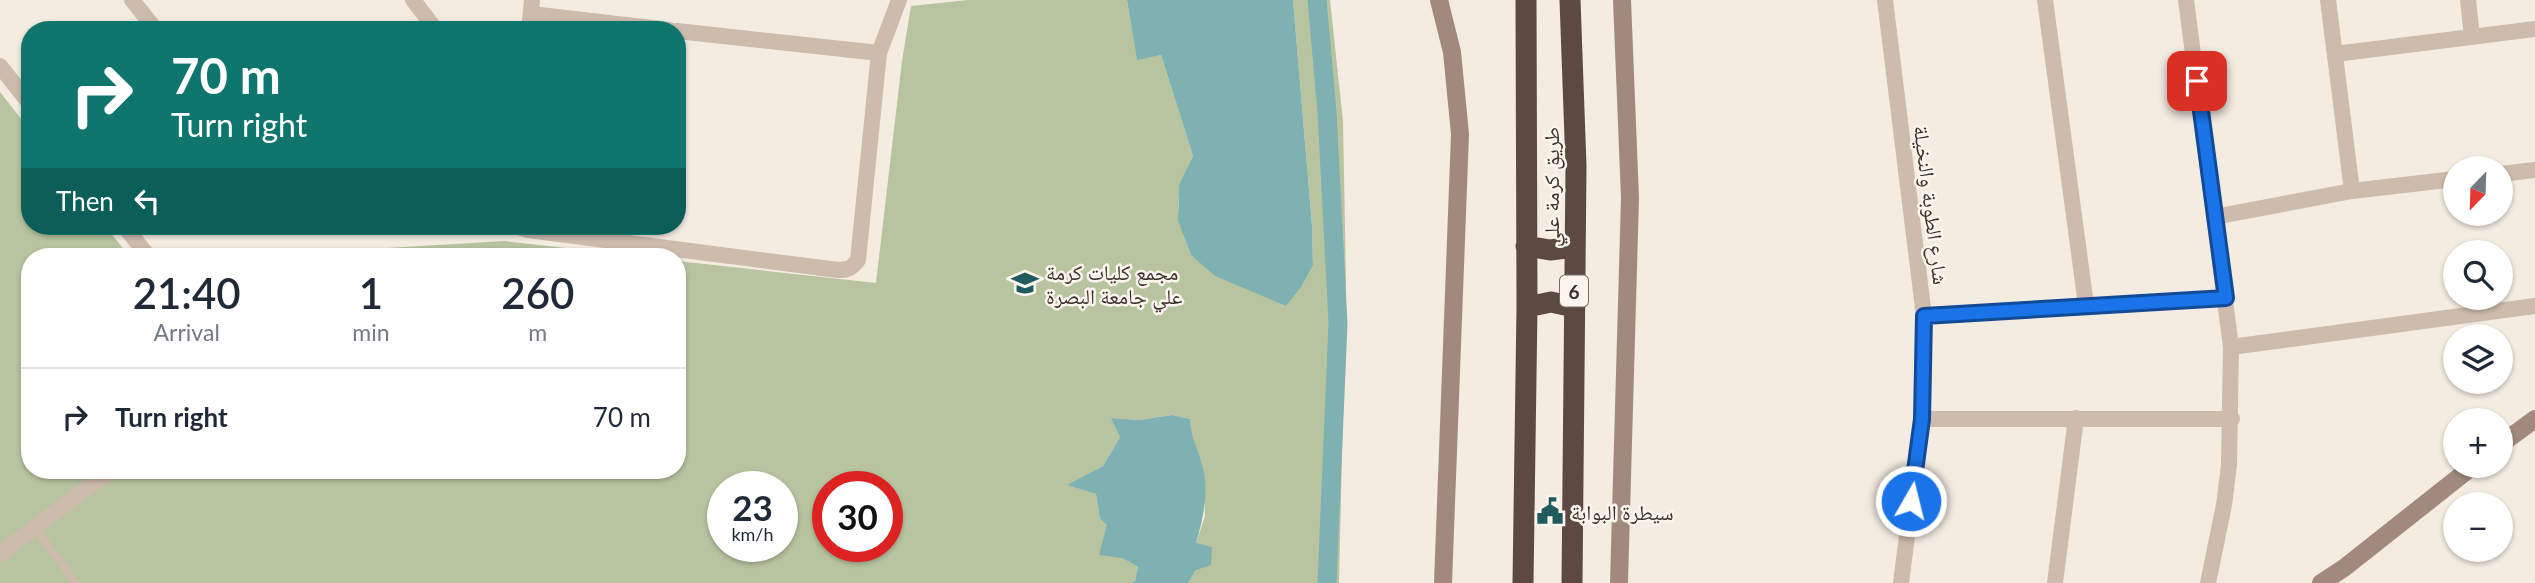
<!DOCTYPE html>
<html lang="en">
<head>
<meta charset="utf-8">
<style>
  :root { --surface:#fff; --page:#f2f2f3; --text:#1f2937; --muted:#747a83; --line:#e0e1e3 }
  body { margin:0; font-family:Lato,"Noto Naskh Arabic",sans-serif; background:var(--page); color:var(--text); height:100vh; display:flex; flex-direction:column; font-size:26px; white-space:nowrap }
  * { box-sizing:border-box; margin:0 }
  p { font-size:23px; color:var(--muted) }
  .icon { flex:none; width:38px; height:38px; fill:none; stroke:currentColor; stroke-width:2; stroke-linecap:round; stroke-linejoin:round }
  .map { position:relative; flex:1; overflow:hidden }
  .sheet { position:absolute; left:21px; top:248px; width:665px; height:231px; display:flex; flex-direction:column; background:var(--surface); border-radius:28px; box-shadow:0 2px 5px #0004 }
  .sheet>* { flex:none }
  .guide { position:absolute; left:21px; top:21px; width:665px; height:214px; border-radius:28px; box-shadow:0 2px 5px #0004; background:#0f766e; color:#fff; overflow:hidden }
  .needle { width:46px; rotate:203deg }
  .fabs { position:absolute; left:2443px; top:156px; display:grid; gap:14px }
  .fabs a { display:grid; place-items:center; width:70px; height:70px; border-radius:50%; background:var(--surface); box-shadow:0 2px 5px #0004; font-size:35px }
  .speed { position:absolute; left:707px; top:471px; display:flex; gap:14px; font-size:35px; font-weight:700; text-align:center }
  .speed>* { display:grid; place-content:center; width:91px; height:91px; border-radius:50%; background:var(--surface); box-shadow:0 2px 5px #0004; line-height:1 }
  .speed small { font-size:18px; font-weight:400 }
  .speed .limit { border:10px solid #d22; background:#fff; color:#111 }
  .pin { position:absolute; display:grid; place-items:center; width:60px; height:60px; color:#fff; margin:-30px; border-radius:14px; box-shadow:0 4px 10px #0006 }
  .me { position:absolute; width:77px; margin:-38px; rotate:8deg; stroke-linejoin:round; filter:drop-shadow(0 0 5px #0008) }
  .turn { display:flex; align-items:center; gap:24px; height:147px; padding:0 35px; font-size:32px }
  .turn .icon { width:91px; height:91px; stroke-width:2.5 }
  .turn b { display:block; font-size:49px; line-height:60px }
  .then { display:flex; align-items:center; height:66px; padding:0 35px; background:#0003; gap:14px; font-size:26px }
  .eta { display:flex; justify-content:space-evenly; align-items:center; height:119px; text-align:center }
  .eta b { font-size:42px; font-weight:600; line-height:49px }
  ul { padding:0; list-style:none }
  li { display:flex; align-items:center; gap:21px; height:98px; padding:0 35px; border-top:2px solid var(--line) }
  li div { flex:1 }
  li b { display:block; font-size:26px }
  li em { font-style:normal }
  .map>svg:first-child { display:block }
</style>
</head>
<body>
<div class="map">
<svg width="2535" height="583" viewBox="0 0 2535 583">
  <rect width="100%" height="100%" fill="#f4ebe1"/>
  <path fill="#b8c4a0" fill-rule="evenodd" d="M 968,0 L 1127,0 L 1137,59 L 1161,55 L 1193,156 C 1173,199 1174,211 1191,255 L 1313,264 L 1312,226 L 1293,0 L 1330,0 L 1343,121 L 1346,283 L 1339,583 L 1188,583 L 1196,570 L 1196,543 L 1205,516 L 1204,472 L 1191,437 L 1190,419 L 1172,415 L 1139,420 L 1112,418 L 1120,437 L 1103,466 L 1068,485 L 1096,494 L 1100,519 L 1107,525 L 1122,558 L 1138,567 L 1135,581 L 1131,583 L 0,583 L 0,92 L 30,130 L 30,226 L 105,226 L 130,257 L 30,257 L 30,471 L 677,471 L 677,261 L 876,283 L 902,61 L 911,6 ZM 723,486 L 782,486 L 782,546 L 723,546 ZM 828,486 L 887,486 L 887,546 L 828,546 Z
    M 504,241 L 645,257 L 237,257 Z"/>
  <path fill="#7fb0b2" d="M 1127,0 L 1293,0 L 1312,226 L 1313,265 L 1301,287 L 1286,306 L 1215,276 L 1191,255 L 1178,221 L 1179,185 L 1193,156 L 1161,55 L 1137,60 Z
    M 1172,415 L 1190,419 C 1191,441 1200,452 1204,472 C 1208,496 1203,520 1196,543 L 1212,547 L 1211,565 L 1196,570 L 1188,583 L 1131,583 L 1135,581 L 1138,567 L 1122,558 L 1099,555 L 1107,525 L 1100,519 L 1096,494 L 1067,485 L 1103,466 L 1120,437 L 1111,418 L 1139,420 Z"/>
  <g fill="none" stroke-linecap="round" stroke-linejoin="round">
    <path stroke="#7fb0b2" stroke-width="19" d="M 1317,0 L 1327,112 L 1338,323 L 1327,583"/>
    <path stroke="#cdbbac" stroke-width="8" d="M 35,528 L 76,583"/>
    <path stroke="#cdbbac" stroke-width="16" d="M 132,0 L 156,30
      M 413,0 L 436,30
      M 1885,0 L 1924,316 L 1922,419 L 1901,583
      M 2045,0 L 2086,305
      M 2186,0 L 2231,347 L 2229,465 L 2224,505 L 2208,583
      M 2328,0 L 2352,191
      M 2468,0 L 2472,37
      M 531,14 L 669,30
      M 529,30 L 532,0
      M 879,53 L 899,0
      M 2335,54 L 2535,29
      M 0,66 L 30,104
      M 2501,174 L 2535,170
      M 2214,217 L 2352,191 L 2455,179
      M 124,226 L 149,257
      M 515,226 L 528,230 L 838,270 C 848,270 852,268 858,260 L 879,53 L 677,31
      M 1924,316 L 2226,298
      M 2231,347 L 2535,306
      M 1922,419 L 2232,419
      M 0,554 L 110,471
      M 2055,583 L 2076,418"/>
    <path stroke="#a18a7d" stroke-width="18" d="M 1439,0 L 1452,52 L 1460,134 L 1443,583
      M 2501,444 L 2535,419
      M 1619,583 L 1630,198 L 1622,0
      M 2321,583 L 2344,568 L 2473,466"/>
    <path stroke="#5c4a42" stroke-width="21" d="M 1570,0 L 1576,166 L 1572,583
      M 1526,246 L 1550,250 L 1575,247
      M 1527,307 L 1551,302 L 1574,307
      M 1523,583 L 1527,307 L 1526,0"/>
  </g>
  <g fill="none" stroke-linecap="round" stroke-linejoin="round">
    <defs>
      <path id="route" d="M 1911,501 L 1922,419 L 1924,316 L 2226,298 L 2197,81"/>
    </defs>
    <use href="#route" stroke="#114b97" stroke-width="18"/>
    <use href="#route" stroke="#1a73e8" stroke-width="12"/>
  </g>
  <defs>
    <symbol id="university-bare" viewBox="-9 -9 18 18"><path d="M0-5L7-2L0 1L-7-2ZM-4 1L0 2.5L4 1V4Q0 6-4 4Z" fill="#1f5a5e" stroke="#fbf5ee" stroke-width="2.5" paint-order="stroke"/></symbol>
    <symbol id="civic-bare" viewBox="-9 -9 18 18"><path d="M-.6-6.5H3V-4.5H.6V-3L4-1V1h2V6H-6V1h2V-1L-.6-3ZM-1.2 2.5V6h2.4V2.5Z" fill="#1f5a5e" stroke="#fbf5ee" stroke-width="2.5" paint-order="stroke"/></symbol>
  </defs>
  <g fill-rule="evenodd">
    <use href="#university-bare" x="1006" y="264" width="38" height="38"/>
    <use href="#civic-bare" x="1531" y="492" width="38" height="38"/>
  </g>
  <g text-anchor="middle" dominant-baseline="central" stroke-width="5" stroke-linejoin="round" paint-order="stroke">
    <rect fill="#fbf5ee" stroke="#756b66" stroke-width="2" x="1560" y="275.5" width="28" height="31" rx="5"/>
    <g font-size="19" font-weight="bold" fill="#3b302b">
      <text x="1574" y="291">6</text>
    </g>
    <g font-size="21" fill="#3b302b" stroke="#fbf5ee">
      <text transform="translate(1550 187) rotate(-90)">طريق كرمة علي</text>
      <text transform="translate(1932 205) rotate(83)">شارع الطوبة والنخيلة</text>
    </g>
    <g font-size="21" fill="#3b302b" stroke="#fbf5ee" text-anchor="start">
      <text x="1046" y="271">مجمع كليات كرمة<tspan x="1046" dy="24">علي جامعة البصرة</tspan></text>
      <text x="1571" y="511">سيطرة البوابة</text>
    </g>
  </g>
</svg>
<div class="fabs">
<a><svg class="needle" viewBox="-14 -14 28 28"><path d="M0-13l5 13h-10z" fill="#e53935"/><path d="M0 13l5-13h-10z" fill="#747a83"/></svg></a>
<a><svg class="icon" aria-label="search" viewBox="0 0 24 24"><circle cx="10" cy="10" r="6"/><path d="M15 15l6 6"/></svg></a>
<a><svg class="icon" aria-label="layers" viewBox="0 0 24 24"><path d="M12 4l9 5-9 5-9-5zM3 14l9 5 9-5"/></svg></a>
<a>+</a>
<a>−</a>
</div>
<div class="speed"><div>23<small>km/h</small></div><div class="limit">30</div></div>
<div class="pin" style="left:2197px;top:81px;background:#d93025"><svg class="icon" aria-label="arrive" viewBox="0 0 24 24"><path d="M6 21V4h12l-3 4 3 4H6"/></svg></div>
<svg class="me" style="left:1911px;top:501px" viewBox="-20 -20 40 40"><circle r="17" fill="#1a73e8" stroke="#fff" stroke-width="3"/><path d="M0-11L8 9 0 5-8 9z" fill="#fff"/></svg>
<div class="guide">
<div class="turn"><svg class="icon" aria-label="right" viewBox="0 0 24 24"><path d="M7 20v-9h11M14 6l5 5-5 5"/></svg><div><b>70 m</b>Turn right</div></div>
<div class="then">Then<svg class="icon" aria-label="left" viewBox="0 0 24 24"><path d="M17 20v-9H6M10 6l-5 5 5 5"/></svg></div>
</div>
<section class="sheet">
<div class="eta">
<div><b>21:40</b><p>Arrival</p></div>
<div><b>1</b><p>min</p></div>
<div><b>260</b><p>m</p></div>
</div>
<ul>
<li><svg class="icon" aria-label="right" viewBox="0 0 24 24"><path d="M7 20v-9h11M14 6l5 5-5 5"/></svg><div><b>Turn right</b></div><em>70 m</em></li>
</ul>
</section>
</div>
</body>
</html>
